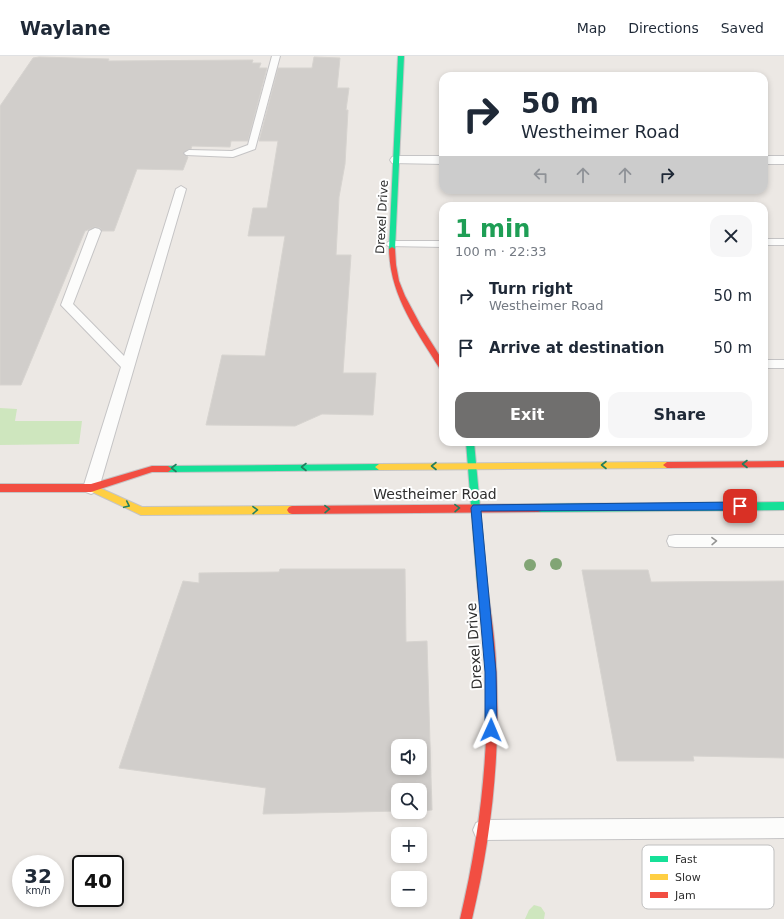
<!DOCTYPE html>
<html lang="en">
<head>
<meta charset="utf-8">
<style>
  :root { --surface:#fff; --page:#f6f6f7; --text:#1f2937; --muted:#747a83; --line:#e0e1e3; --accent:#706f6e }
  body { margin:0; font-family:"DejaVu Sans",sans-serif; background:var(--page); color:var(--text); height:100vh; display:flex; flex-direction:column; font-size:15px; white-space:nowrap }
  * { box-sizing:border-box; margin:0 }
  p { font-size:13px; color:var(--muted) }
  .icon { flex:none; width:22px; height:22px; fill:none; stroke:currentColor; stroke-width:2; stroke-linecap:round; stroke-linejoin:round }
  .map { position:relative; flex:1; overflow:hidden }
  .details { position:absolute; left:439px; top:146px; width:329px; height:244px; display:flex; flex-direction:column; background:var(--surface); border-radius:12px; box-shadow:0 2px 6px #0003 }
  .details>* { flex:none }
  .hud { position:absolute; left:439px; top:16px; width:329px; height:122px; border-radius:12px; box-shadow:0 2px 6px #0003; background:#fff; color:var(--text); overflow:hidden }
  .controls { position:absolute; left:391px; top:683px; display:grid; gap:8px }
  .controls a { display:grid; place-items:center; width:36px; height:36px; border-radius:8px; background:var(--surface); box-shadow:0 2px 6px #0003; font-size:20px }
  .speed { position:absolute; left:12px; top:799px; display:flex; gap:8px; font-size:20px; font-weight:700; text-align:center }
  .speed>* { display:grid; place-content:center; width:52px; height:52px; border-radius:50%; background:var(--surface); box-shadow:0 2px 6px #0003; line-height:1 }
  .speed small { font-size:10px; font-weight:400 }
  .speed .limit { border:2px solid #111; border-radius:6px; background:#fff; color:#111 }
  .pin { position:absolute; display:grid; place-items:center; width:34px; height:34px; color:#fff; margin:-17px; border-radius:8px; box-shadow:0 2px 6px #0006 }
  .me { position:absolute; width:44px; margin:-22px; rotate:1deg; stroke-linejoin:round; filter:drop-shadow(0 0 3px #0008) }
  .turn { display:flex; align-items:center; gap:14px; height:84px; padding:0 16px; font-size:18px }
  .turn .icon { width:52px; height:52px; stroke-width:2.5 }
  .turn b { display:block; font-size:28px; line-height:34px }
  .lanes { display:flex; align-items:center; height:38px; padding:0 16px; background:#0003; justify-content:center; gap:20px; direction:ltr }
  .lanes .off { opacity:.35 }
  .round { display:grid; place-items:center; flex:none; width:42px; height:42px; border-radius:12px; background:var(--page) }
  .overview { display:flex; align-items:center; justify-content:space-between; height:68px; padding:0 16px }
  h1 { font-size:24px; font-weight:700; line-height:30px; color:#1e9e55 }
  .button { display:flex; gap:8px; margin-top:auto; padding:8px 16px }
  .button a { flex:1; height:46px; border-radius:12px; background:var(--accent); color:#fff; font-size:16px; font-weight:700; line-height:46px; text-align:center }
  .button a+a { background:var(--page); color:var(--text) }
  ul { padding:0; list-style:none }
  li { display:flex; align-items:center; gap:12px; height:52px; padding:0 16px }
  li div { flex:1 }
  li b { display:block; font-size:15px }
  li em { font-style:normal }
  header { display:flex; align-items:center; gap:24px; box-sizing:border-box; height:56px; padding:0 20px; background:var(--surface); border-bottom:1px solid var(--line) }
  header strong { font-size:19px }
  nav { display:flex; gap:22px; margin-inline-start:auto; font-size:14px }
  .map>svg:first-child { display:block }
</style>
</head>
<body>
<header>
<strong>Waylane</strong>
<nav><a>Map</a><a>Directions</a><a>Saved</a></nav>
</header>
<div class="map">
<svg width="784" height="863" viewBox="0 0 784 863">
  <rect width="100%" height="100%" fill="#ece8e4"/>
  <path fill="#cee6be" d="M 0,352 L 17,353 L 15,365 L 82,365 L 79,388 L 0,389 Z
    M 534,849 L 541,851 L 545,857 L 544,863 L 525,863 L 529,854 Z"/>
  <path fill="#d1cecb" stroke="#d7d4d0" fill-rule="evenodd" d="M 39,1 L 109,3 L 108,5 L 253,4 L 252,7 L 261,7 L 259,12 L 267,12 L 248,85 L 231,85 L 230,91 L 192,90 L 191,93 L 183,97 L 188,101 L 183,114 L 137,113 L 114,175 L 102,175 L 100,172 L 95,171 L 85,175 L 21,329 L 0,329 L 0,50 L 33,2 Z
    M 314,1 L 340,2 L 337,32 L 349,32 L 346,54 L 348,54 L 345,108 L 339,141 L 336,199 L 351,199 L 343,317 L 376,317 L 373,359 L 322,358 L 295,370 L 206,369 L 222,299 L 265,300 L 285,180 L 248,180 L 253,152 L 267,152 L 278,85 L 259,85 L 278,12 L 312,12 Z
    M 280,513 L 405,513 L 406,586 L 427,585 L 432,754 L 420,755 L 420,734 L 398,734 L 398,755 L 263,758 L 266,732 L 119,712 L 183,525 L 199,527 L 199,517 L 279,516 ZM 398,690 L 420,690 L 420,712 L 398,712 Z
    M 582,514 L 648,514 L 651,526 L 784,525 L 784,702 L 693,700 L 694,705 L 617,705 Z"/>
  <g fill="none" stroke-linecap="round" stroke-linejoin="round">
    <defs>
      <path id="lane" d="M 272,0 L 280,0 L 255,93 L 233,101 L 186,99 L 184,97 L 189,94 L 232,95 L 248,89 Z
        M 181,130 L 186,133 L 99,432 L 96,436 L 91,438 L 86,436 L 83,432 L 121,311 L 61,249 L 89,175 L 95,172 L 99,173 L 101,175 L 73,248 L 124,300 L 176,133 Z
        M 764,183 L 784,183 L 784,189 L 764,189 Z
        M 392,185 L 443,185 L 443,191 L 388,190 L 386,188 L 388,186 Z
        M 764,304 L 784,304 L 784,312 L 764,312 Z
        M 675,479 L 784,479 L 784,491 L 675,491 L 669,490 L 667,485 L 669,480 Z
        M 784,762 L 784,782 L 483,784 L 476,781 L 473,774 L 476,767 L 483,764 Z"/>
      <path id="street" d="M 397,100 L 443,100 L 443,108 L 392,107 L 390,104 L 392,101 Z
        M 764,100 L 784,100 L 784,108 L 764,108 Z"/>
      <path id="fast" d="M 398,0 L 404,0 L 395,193 L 392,195 L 389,193 Z
        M 466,386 L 474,386 L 487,526 L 485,529 L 482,530 L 479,529 L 477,526 Z
        M 379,408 L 383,411 L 379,414 L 168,416 L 164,413 L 168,410 Z
        M 784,446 L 784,454 L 538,456 L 535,455 L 533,452 L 535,449 L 538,448 Z"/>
      <path id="slow" d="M 667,406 L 671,409 L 667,412 L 379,414 L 375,411 L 379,408 Z
        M 91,428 L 142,451 L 292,450 L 295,451 L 297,454 L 295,457 L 292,458 L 141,459 L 88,434 L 86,432 L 88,430 Z"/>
      <path id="jam" d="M 392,191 L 395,193 L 396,209 L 399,225 L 405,240 L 421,270 L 443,305 L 443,314 L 440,313 C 416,274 390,240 389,193 Z
        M 784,405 L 784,411 L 667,412 L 663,409 L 667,406 Z
        M 152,410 L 168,410 L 172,413 L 168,416 L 152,416 L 91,436 L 0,436 L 0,428 L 91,428 Z
        M 538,448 L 541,449 L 543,452 L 541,455 L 538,456 L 292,458 L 289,457 L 287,454 L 289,451 L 292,450 Z
        M 482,522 L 485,523 L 487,526 C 490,553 495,580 496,607 C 501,694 492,779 472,863 L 460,863 C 480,779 490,694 486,607 C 484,580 480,553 477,526 L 479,523 Z"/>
    </defs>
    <use href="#lane" stroke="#c5c4c5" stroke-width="2"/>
    <use href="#street" stroke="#c5c4c5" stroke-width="2"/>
    <use href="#fast" stroke="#c5c4c5" stroke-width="2"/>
    <use href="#slow" stroke="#c5c4c5" stroke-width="2"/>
    <use href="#jam" stroke="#c5c4c5" stroke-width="2"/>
    <use href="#lane" fill="#fcfcfb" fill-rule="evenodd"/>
    <use href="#street" fill="#fcfcfb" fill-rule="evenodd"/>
    <use href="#fast" fill="#16e098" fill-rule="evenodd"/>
    <use href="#slow" fill="#ffcf43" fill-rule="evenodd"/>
    <use href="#jam" fill="#f24e42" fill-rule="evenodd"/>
  </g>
  <g fill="#82a575">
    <circle cx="556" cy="508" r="6"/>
    <circle cx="530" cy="509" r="6"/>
  </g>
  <defs><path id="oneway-chevron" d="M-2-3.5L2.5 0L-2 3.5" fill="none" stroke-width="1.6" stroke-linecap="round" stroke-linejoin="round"/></defs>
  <g stroke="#237e5e">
    <use href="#oneway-chevron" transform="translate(745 408) rotate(180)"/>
    <use href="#oneway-chevron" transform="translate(604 409) rotate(180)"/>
    <use href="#oneway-chevron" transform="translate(434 410) rotate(180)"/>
    <use href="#oneway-chevron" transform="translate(304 411) rotate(180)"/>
    <use href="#oneway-chevron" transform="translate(174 412) rotate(180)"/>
    <use href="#oneway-chevron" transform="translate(127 449) rotate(25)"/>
    <use href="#oneway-chevron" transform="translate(457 452) rotate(-1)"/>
    <use href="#oneway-chevron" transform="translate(327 453) rotate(-1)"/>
    <use href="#oneway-chevron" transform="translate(255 454) rotate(-1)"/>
  </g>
  <use stroke="#959594" href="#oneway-chevron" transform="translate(714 485) rotate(-1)"/>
  <path fill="#1a73e8" stroke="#114b97" d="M 740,446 L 745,450 L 740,454 L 481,455 L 496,616 L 497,674 L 495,678 L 491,679 L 487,678 L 485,674 L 485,616 L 471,452 L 473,449 Z"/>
  <g text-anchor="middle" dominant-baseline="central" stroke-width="4" stroke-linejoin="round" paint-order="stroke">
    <g font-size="12" fill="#2e2e2e" stroke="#fff">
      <text transform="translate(382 161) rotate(-87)">Drexel Drive</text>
    </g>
    <g font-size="14" fill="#2e2e2e" stroke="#fff">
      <text x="435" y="438">Westheimer Road</text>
      <text transform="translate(474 590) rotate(-94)">Drexel Drive</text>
    </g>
  </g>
  <rect x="642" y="789" width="132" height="64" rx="6" fill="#fff" stroke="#c0c0c0" stroke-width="1"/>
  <rect x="650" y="800" width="18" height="6" fill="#16e098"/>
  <rect x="650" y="818" width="18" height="6" fill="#ffcf43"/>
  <rect x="650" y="836" width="18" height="6" fill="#f24e42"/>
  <g font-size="11" fill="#2e2e2e">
    <text x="675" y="807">Fast</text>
    <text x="675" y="825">Slow</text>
    <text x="675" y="843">Jam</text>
  </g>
</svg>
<div class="controls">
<a><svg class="icon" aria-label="sound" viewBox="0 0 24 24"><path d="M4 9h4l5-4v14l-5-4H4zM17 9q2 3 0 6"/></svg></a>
<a><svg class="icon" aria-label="search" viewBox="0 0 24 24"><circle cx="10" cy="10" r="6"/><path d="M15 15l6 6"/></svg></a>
<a>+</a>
<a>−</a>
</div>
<div class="speed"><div>32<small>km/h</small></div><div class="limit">40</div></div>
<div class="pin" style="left:740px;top:450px;background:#d93025"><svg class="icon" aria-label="arrive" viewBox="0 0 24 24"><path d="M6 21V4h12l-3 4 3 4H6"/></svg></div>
<svg class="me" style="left:491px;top:674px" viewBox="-20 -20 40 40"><path d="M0-17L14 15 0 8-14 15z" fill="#1a73e8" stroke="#fff" stroke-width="4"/></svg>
<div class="hud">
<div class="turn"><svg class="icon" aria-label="right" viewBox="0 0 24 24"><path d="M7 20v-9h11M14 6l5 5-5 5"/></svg><div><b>50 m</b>Westheimer Road</div></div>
<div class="lanes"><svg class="icon off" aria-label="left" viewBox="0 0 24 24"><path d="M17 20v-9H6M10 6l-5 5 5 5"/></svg><svg class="icon off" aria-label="ahead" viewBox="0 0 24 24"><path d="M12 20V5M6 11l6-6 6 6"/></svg><svg class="icon off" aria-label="ahead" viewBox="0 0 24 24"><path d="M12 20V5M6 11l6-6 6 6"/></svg><svg class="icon" aria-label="right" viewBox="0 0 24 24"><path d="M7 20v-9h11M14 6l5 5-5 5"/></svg></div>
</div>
<section class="details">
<div class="overview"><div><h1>1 min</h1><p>100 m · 22:33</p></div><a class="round"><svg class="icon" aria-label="close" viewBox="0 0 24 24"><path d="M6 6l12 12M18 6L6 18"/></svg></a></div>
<ul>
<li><svg class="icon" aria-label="right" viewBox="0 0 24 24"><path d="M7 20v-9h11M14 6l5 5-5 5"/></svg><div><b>Turn right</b><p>Westheimer Road</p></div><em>50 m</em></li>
<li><svg class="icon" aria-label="arrive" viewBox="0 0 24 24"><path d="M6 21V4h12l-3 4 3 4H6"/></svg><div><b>Arrive at destination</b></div><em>50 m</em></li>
</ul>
<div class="button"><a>Exit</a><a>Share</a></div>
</section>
</div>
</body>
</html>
